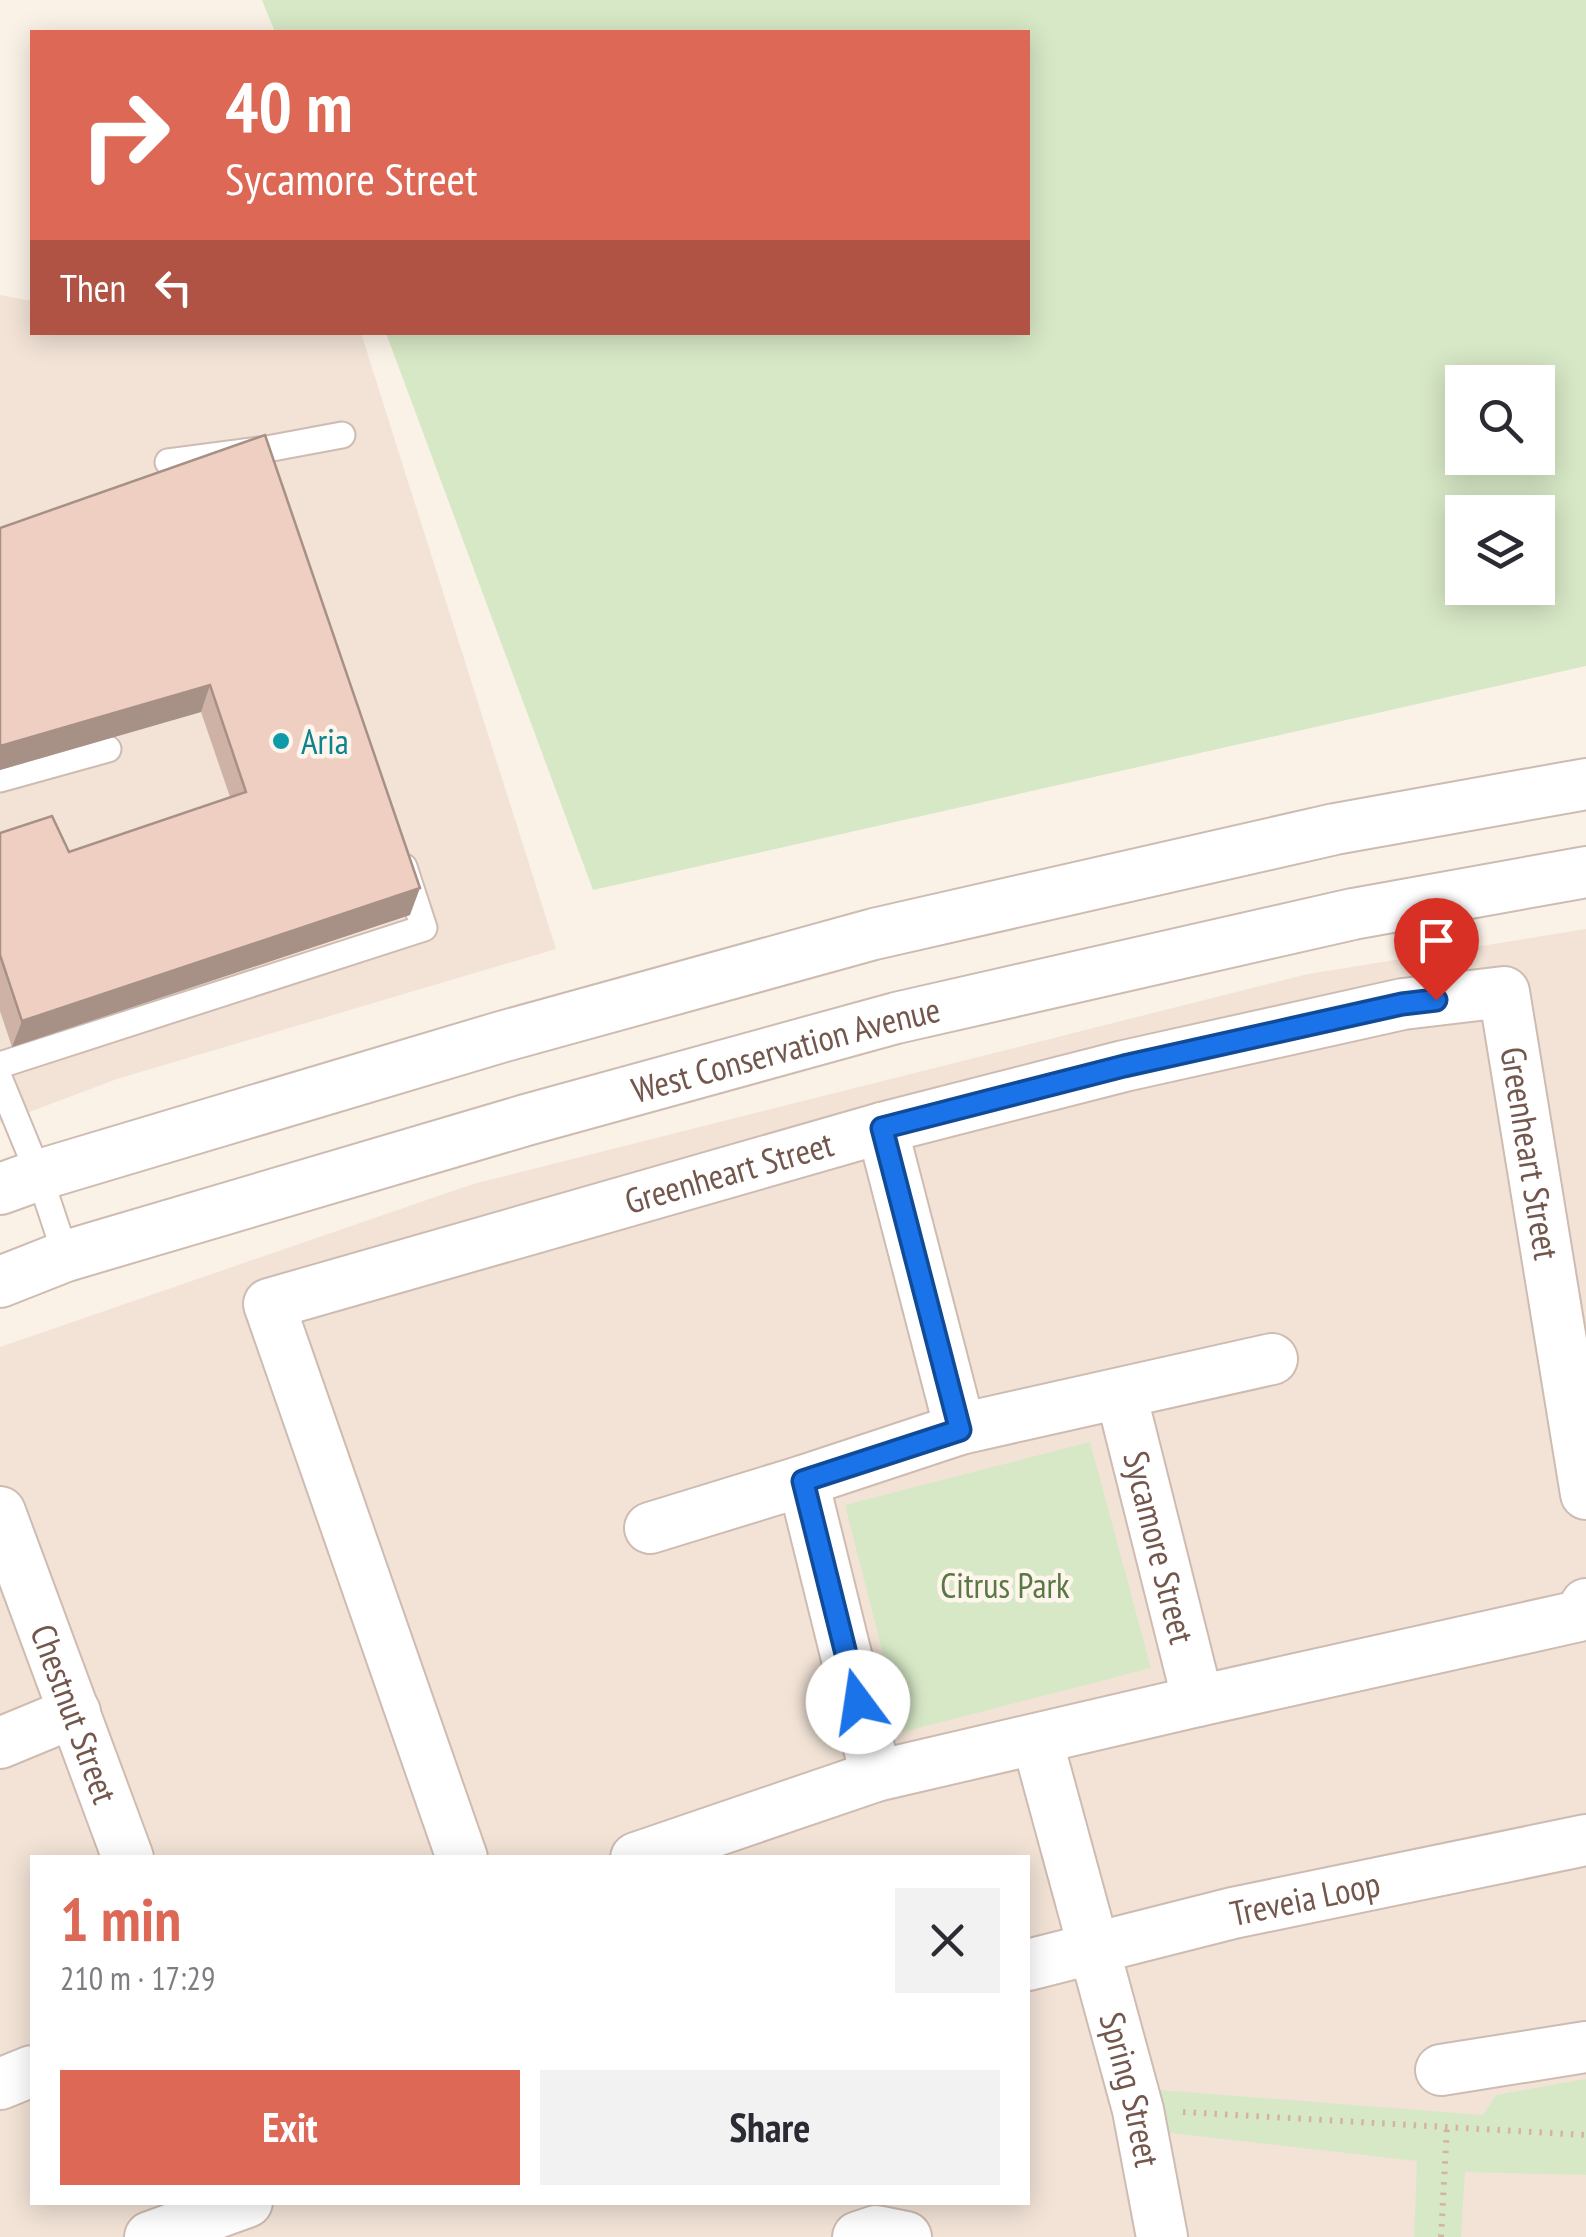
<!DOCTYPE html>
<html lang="en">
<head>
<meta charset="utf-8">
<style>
  :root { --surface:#fff; --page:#f2f2f3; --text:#2b2b33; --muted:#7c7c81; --accent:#dc6855 }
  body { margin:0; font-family:"PT Sans Narrow",sans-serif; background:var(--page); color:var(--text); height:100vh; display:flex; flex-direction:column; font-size:38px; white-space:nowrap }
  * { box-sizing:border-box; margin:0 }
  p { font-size:32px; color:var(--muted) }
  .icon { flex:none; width:55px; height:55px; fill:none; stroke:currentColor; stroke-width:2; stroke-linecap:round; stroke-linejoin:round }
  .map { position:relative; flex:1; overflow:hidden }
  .panel { position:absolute; left:30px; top:1855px; width:1000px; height:350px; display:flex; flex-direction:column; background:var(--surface); border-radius:0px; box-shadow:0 5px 25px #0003 }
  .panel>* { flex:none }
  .hud { position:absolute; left:30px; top:30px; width:1000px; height:305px; border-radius:0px; box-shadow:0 5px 25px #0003; background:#dc6855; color:#fff; overflow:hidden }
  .tools { position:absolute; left:1445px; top:365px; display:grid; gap:20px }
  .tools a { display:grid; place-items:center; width:110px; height:110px; border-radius:0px; background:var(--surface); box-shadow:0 5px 25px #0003; font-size:50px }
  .pin { position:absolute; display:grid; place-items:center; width:85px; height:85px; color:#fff; margin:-102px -42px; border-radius:50% 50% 50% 0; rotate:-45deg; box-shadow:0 0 10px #0007 }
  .pin .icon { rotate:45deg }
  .me { position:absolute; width:110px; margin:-55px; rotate:346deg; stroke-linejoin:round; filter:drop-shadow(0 0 8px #0008) }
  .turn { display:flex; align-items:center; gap:35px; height:210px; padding:0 30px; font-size:45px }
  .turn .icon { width:130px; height:130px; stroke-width:2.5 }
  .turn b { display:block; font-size:70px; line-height:85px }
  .then { display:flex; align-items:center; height:95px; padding:0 30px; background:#0003; gap:20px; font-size:38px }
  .round { display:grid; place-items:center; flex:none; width:105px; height:105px; border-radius:0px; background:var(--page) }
  .overview { display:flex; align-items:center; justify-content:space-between; height:170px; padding:0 30px }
  h1 { font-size:60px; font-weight:700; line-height:75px; color:var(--accent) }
  .cta { display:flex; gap:20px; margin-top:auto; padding:20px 30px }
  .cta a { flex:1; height:115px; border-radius:0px; background:var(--accent); color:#fff; font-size:40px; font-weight:700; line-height:115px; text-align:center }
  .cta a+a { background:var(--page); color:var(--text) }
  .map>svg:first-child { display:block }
</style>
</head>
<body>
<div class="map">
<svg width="1586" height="2237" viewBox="0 0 1586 2237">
  <rect width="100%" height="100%" fill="#fbf2e7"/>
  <path fill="#f2e3d6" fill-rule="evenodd" d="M 0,295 L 32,301 L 32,332 L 361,333 L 556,949 L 117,1079 L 0,1123 Z
    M 1586,929 L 1586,2237 L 0,2237 L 0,1347 L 473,1184 L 1308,974 ZM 32,1858 L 1028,1858 L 1028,2202 L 32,2202 Z"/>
  <path fill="#d7e8c6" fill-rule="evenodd" d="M 262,0 L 1586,0 L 1586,666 L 593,890 L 386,333 L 1028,332 L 1028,32 L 275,32 ZM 1462,382 L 1538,382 L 1538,458 L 1462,458 ZM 1462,512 L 1538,512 L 1538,588 L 1462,588 Z
    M 1090,1442 L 1151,1668 L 903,1732 L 845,1505 Z
    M 1586,2079 L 1586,2175 L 1465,2172 L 1461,2237 L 1414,2237 L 1417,2161 L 1152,2131 L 1146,2089 L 1483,2115 L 1496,2095 Z"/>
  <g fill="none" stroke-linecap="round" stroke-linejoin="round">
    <defs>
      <path id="lane" d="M 168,462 L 267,449 L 342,435
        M 0,779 L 108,749
        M 0,1065 L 424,928 L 404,867
        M 0,1080 L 39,1175 L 66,1256"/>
      <g id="street">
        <path d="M 882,1128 L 960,1429"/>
        <path d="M 0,1189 L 39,1175 L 501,1037 L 874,934 L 1335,829 L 1586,784"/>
        <path id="s1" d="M 0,1282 L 66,1256 L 526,1120 L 896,1018 L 1353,914 L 1586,872"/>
        <path id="s2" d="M 1121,1394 L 1198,1701"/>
        <path id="s3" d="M 0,1512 L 128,1858"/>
        <path d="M 650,1528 L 803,1481"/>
        <path id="s4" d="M 1037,1740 L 1138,2110 L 1162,2237"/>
        <path d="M 0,1743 L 75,1712"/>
        <path d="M 876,1776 L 803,1481 L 960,1429 L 1272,1359"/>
        <path id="s5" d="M 462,1858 L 269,1304 L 882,1128 L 1124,1066 L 1403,1004 L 1504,992 L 1586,1494"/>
        <path d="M 636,1858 L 876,1776 L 1198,1701 L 1579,1616 L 1586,1604"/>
        <path id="s6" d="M 1028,1965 L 1233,1913 L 1586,1840"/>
        <path d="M 1441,2070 L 1586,2047"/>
        <path d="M 0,2084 L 32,2071"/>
        <path d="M 150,2237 L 247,2202"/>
        <path d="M 858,2237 L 876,2231 L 906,2237"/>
      </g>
    </defs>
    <use href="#lane" stroke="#cebbb1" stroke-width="29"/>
    <use href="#street" stroke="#cebbb1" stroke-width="54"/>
    <path stroke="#d4b2a4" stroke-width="6" stroke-dasharray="2.5 8" stroke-linecap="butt" d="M 1183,2112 L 1586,2135
      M 1441,2237 L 1447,2126"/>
    <use href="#lane" stroke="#fff" stroke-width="25"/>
    <use href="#street" stroke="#fff" stroke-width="50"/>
  </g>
  <path fill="#ceb2a6" d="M 265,435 L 410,915 L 12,1047 L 0,1011 L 0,833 L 69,852 L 230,797 L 201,712 L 0,770 L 0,528 Z"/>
  <path fill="#a79187" d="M 210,685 L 201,712 L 0,770 L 0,746 Z
    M 420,888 L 410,915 L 12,1047 L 22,1021 Z"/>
  <path fill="#efcfc1" stroke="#a79187" stroke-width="2.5" d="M 265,435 L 420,888 L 22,1021 L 0,955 L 0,833 L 52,816 L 69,852 L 246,792 L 210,685 L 0,746 L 0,528 Z"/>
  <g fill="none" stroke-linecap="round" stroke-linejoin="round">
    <defs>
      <path id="route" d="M 858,1702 L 803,1481 L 960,1430 L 882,1128 L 1124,1066 L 1402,1004 L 1436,1000"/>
    </defs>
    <use href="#route" stroke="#114b97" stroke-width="25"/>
    <use href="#route" stroke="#1a73e8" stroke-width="18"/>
  </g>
  <circle fill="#0f9aa8" stroke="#fef6ed" stroke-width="4" cx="281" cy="741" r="10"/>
  <g text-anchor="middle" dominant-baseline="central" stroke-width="9" stroke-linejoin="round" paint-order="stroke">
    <g font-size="35" fill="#0d838f" stroke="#fef6ed" text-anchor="start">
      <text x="301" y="741">Aria</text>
    </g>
    <g font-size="35" fill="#73574d" stroke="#fef6ed">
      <text stroke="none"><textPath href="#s1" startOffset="820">West Conservation Avenue</textPath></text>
      <text stroke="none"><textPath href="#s5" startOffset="2025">Greenheart Street</textPath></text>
      <text stroke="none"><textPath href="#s5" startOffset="1065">Greenheart Street</textPath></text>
      <text stroke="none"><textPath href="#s2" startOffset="158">Sycamore Street</textPath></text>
      <text stroke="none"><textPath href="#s3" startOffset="215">Chestnut Street</textPath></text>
      <text stroke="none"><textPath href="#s6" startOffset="285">Treveia Loop</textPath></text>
      <text stroke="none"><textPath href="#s4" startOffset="362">Spring Street</textPath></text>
    </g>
    <g font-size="35" fill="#597846" stroke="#fef6ed">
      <text x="1005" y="1585">Citrus Park</text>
    </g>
  </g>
</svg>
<div class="tools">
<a><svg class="icon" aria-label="search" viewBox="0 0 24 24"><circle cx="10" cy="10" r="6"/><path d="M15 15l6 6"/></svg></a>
<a><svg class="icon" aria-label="layers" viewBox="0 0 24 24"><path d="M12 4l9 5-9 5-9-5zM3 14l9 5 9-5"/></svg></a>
</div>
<div class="pin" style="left:1436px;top:1000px;background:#d93025"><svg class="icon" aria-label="arrive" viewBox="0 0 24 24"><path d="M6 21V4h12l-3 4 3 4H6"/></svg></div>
<svg class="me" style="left:858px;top:1702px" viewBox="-20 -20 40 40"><circle r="19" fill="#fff"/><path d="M0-13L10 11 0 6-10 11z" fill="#1a73e8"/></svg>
<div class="hud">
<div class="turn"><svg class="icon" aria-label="right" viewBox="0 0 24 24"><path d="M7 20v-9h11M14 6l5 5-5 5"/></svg><div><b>40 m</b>Sycamore Street</div></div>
<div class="then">Then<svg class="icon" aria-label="left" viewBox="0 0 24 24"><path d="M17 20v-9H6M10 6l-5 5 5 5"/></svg></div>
</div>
<section class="panel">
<div class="overview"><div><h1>1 min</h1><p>210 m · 17:29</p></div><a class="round"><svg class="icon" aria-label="close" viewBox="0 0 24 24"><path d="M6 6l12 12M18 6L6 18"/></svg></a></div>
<div class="cta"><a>Exit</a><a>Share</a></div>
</section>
</div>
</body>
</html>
